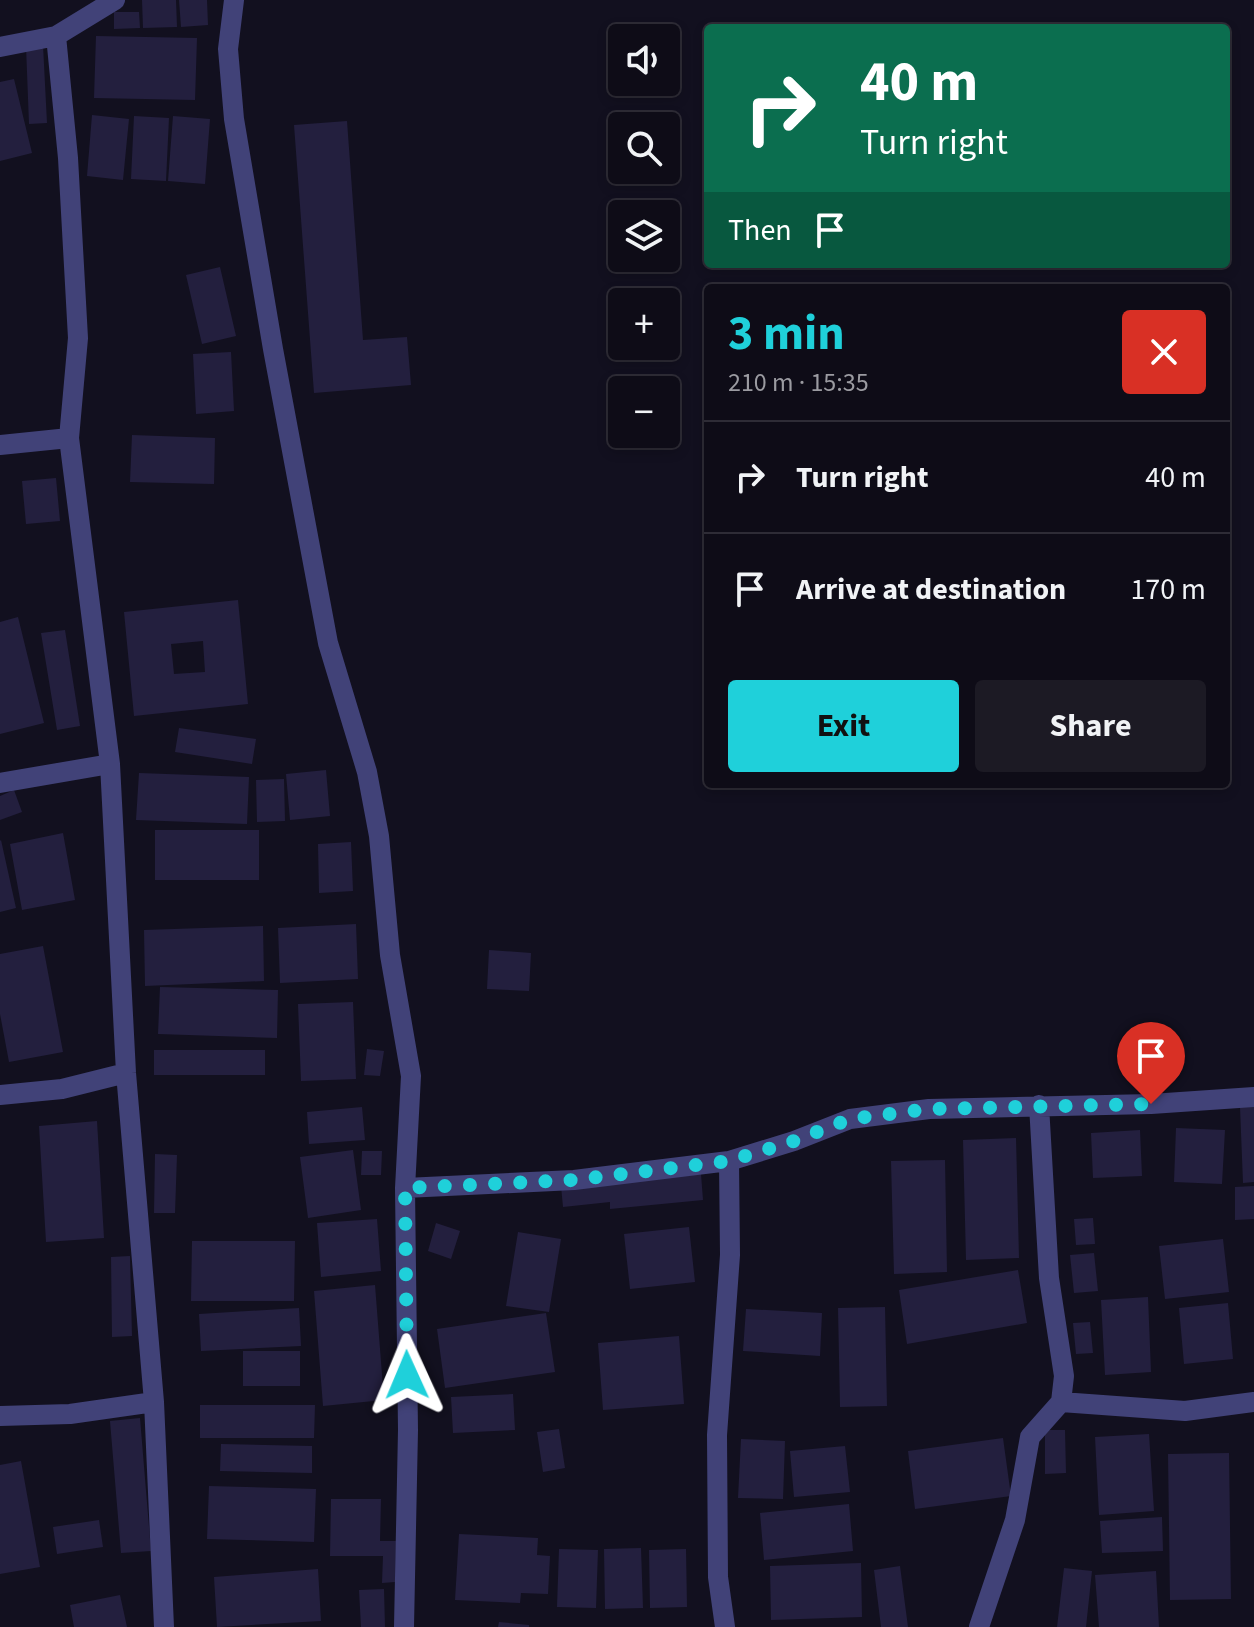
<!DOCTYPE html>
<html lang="en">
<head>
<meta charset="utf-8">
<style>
  :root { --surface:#0e0c17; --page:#1c1a24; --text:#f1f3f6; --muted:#9b9ba1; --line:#2e2c36; --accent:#1fd0da }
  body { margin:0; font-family:"Source Sans 3",sans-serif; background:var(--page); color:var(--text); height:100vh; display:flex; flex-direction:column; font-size:30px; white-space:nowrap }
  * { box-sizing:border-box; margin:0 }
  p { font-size:26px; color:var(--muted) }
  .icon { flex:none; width:44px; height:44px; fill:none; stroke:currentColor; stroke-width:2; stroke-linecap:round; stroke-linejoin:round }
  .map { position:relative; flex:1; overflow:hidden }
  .side { position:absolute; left:704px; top:284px; width:526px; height:504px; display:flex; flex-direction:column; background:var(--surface); border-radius:8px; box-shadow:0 4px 12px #0003,0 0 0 2px var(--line) }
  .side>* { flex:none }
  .hud { position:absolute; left:704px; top:24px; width:526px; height:244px; border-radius:8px; box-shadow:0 4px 12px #0003,0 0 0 2px var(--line); background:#0b6e4f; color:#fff; overflow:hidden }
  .tools { position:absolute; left:608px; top:24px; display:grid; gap:16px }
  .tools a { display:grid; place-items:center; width:72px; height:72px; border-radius:8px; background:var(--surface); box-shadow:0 4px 12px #0003,0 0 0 2px var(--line); font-size:40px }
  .pin { position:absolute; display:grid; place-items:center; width:68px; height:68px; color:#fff; margin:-82px -34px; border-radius:50% 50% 50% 0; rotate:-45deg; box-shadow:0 0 8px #0007 }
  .pin .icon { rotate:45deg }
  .me { position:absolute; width:88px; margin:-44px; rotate:359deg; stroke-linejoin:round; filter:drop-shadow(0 0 6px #0008) }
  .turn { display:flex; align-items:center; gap:28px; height:168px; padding:0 24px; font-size:36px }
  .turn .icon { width:104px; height:104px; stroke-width:2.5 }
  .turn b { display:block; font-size:56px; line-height:68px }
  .then { display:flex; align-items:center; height:76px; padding:0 24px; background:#0003; gap:16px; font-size:30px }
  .round { display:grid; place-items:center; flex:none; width:84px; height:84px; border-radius:8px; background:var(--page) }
  .overview { display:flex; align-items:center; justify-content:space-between; height:136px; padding:0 24px }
  h1 { font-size:48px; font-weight:700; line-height:60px; color:var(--accent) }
  .cta { display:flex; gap:16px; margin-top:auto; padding:16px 24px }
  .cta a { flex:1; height:92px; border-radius:8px; background:var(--accent); color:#111; font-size:32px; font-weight:700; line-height:92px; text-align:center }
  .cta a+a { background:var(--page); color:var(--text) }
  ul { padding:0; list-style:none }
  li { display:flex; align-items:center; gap:24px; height:112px; padding:0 24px; border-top:2px solid var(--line) }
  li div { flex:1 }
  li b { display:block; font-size:30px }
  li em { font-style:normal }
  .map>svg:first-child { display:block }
</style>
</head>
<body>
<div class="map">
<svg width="1254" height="1627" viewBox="0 0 1254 1627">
  <rect width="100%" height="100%" fill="#12101f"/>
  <path fill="#231f3e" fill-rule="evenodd" d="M 142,0 L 176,0 L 177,27 L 143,28 Z
    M 179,0 L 207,0 L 208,25 L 181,27 Z
    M 114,12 L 139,12 L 140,28 L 114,29 Z
    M 96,36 L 197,38 L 195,100 L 94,98 Z
    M 43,45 L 47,123 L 29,124 L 26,46 Z
    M 14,79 L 32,153 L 0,161 L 0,82 Z
    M 92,115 L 129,119 L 123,180 L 87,176 Z
    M 134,116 L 169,118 L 166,181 L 131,179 Z
    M 173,116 L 210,119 L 205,184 L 168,181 Z
    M 347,121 L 363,340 L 407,337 L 411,385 L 314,393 L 294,125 Z
    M 220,267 L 236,336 L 202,344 L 186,275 Z
    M 231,352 L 234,411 L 196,414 L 193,354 Z
    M 132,435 L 215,438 L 214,484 L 130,482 Z
    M 56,478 L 60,521 L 26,524 L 22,481 Z
    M 238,600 L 248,704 L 134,716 L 124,612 ZM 203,641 L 205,672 L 174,674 L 171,644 Z
    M 18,617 L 44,723 L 0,734 L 0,622 Z
    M 65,630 L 80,726 L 57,730 L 41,633 Z
    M 179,728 L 256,739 L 252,764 L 175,752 Z
    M 326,770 L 330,816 L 290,820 L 286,774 Z
    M 139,773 L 249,777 L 247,824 L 136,820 Z
    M 284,779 L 285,821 L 257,822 L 256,780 Z
    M 14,790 L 22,812 L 0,820 L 0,796 Z
    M 155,830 L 259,830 L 259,880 L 155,880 Z
    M 63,833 L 75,900 L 22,910 L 10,844 Z
    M 1,840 L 16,908 L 0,912 L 0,841 Z
    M 351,842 L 353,891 L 319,893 L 318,844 Z
    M 356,924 L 358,979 L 280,983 L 278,928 Z
    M 263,926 L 264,981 L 145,986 L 144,930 Z
    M 43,946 L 63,1052 L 9,1062 L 0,1014 L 0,954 Z
    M 489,950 L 531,953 L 529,991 L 487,989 Z
    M 160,987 L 278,990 L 277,1038 L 158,1034 Z
    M 353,1002 L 356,1079 L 301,1081 L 298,1004 Z
    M 367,1049 L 384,1051 L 380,1076 L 364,1075 Z
    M 154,1050 L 265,1050 L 265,1075 L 154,1075 Z
    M 362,1107 L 365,1140 L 309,1144 L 307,1112 Z
    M 1240,1107 L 1254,1107 L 1254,1182 L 1243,1183 Z
    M 97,1121 L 104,1238 L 46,1242 L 39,1126 Z
    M 1176,1128 L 1225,1130 L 1222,1184 L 1174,1182 Z
    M 1140,1130 L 1142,1176 L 1093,1178 L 1091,1133 Z
    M 1016,1138 L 1019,1258 L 966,1260 L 963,1140 Z
    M 353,1150 L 361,1210 L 308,1218 L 300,1157 Z
    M 362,1151 L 382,1151 L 381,1175 L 361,1175 Z
    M 155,1154 L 177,1155 L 175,1213 L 154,1213 Z
    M 945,1160 L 947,1272 L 894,1274 L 891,1161 Z
    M 701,1174 L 703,1200 L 610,1209 L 610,1202 L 563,1207 L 561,1186 Z
    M 1254,1186 L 1254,1219 L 1235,1220 L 1235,1187 Z
    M 1093,1218 L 1095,1244 L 1076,1245 L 1074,1219 Z
    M 377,1219 L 381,1271 L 321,1277 L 317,1223 Z
    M 436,1223 L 460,1231 L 451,1259 L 428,1251 Z
    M 689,1227 L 695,1282 L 630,1289 L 624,1234 Z
    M 518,1232 L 561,1239 L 549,1312 L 506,1306 Z
    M 1223,1239 L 1229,1292 L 1165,1299 L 1159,1246 Z
    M 192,1241 L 295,1241 L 294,1301 L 191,1301 Z
    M 1094,1253 L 1098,1291 L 1074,1293 L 1070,1255 Z
    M 130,1256 L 132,1336 L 112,1337 L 111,1257 Z
    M 1018,1270 L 1027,1323 L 907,1344 L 899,1290 Z
    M 375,1285 L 384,1400 L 323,1406 L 314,1291 Z
    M 1148,1297 L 1151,1372 L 1105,1375 L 1101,1300 Z
    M 1228,1303 L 1233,1359 L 1184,1364 L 1179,1308 Z
    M 885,1307 L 887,1406 L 840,1407 L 838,1308 Z
    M 299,1308 L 301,1346 L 201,1351 L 199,1314 Z
    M 746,1309 L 822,1313 L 820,1356 L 743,1351 Z
    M 546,1313 L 555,1372 L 445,1388 L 437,1329 Z
    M 1090,1322 L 1093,1353 L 1076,1354 L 1073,1323 Z
    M 679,1336 L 684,1404 L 603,1410 L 598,1343 Z
    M 243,1351 L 300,1351 L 300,1386 L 243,1386 Z
    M 513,1394 L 515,1430 L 453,1433 L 451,1397 Z
    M 200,1405 L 315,1405 L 314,1438 L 200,1438 Z
    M 140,1418 L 151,1551 L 121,1553 L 110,1421 Z
    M 559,1429 L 565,1468 L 543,1472 L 537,1432 Z
    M 1045,1430 L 1065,1430 L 1066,1473 L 1045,1474 Z
    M 1149,1434 L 1154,1511 L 1099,1515 L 1095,1437 Z
    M 1003,1438 L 1011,1496 L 915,1509 L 908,1451 Z
    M 741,1439 L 785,1441 L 783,1499 L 738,1498 Z
    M 221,1444 L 312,1446 L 312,1473 L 220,1471 Z
    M 845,1446 L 850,1492 L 794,1497 L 790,1451 Z
    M 1229,1453 L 1231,1599 L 1170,1600 L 1168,1454 Z
    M 21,1461 L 40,1567 L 0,1574 L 0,1465 Z
    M 209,1486 L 316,1489 L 314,1542 L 207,1539 Z
    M 331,1499 L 381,1499 L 380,1541 L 396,1541 L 395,1582 L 382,1583 L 383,1556 L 330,1556 Z
    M 849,1504 L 853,1551 L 764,1560 L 760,1513 Z
    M 1162,1517 L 1163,1551 L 1102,1553 L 1100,1521 Z
    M 99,1520 L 103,1547 L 57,1554 L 53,1527 Z
    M 459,1534 L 538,1538 L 537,1555 L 550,1556 L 548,1594 L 521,1593 L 520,1603 L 455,1600 Z
    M 641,1548 L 643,1608 L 605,1609 L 604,1549 Z
    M 559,1549 L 598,1550 L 596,1608 L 557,1607 Z
    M 686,1549 L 687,1607 L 650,1608 L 649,1550 Z
    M 861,1563 L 862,1617 L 771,1620 L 770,1566 Z
    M 900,1566 L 908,1627 L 881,1627 L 874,1570 Z
    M 1064,1568 L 1092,1571 L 1086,1627 L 1057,1627 Z
    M 318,1569 L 321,1621 L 217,1627 L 214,1577 Z
    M 1156,1571 L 1159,1627 L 1099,1627 L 1095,1575 Z
    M 384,1589 L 385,1627 L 361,1627 L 359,1590 Z
    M 120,1595 L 127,1627 L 74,1627 L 70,1605 Z
    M 499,1622 L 529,1625 L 529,1627 L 498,1627 Z"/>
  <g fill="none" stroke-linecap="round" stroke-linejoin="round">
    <path stroke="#414278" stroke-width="20" d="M 234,0 L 228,49 L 234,119 L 273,349 L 328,643 L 367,772 L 379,836 L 390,955 L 411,1076 L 405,1188 L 574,1180 L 729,1161 L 794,1141 L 850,1119 L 929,1109 L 1151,1104 L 1254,1097
      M 0,47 L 56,36
      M 69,438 L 78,338 L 68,158 L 56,36 L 115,0
      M 0,445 L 69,438 L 110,764 L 126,1073 L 154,1402 L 164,1627
      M 0,783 L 110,764
      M 0,1095 L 62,1089 L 126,1073
      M 1061,1402 L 1185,1411 L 1254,1402
      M 0,1416 L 70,1414 L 154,1402
      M 404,1627 L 408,1430 L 405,1188
      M 725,1627 L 718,1577 L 717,1435 L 730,1255 L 729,1161
      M 979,1627 L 1015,1520 L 1030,1437 L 1061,1402 L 1064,1376 L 1049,1278 L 1039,1105"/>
  </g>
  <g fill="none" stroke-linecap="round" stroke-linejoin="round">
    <path stroke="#1fd0da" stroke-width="14" stroke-dasharray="0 25.2" d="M 407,1375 L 405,1188 L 574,1180 L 729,1161 L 794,1141 L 850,1119 L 929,1109 L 1151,1104"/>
  </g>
</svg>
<div class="tools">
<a><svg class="icon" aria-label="sound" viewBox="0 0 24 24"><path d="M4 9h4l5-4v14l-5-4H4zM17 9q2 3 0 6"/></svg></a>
<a><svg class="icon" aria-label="search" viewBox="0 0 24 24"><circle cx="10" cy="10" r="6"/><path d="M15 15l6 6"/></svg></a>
<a><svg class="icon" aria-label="layers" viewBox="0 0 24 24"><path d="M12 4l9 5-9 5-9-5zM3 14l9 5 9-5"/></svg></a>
<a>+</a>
<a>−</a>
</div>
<div class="pin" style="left:1151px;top:1104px;background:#d93025"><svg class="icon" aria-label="arrive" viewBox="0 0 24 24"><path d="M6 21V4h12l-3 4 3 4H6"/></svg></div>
<svg class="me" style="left:407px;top:1375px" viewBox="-20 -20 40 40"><path d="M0-17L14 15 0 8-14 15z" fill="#1fd0da" stroke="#fff" stroke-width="4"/></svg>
<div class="hud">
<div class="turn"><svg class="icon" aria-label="right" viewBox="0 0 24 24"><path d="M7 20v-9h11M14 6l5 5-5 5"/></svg><div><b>40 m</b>Turn right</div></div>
<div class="then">Then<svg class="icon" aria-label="arrive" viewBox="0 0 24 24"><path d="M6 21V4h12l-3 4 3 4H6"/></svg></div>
</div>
<section class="side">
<div class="overview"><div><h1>3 min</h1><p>210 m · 15:35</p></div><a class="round" style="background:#d93025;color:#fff"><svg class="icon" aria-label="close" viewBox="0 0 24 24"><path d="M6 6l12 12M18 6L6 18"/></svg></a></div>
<ul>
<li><svg class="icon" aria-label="right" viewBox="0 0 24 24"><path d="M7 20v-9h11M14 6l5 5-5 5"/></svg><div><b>Turn right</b></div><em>40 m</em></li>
<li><svg class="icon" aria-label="arrive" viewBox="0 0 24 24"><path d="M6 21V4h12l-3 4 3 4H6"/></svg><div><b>Arrive at destination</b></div><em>170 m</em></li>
</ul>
<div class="cta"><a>Exit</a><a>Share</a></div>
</section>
</div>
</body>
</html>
